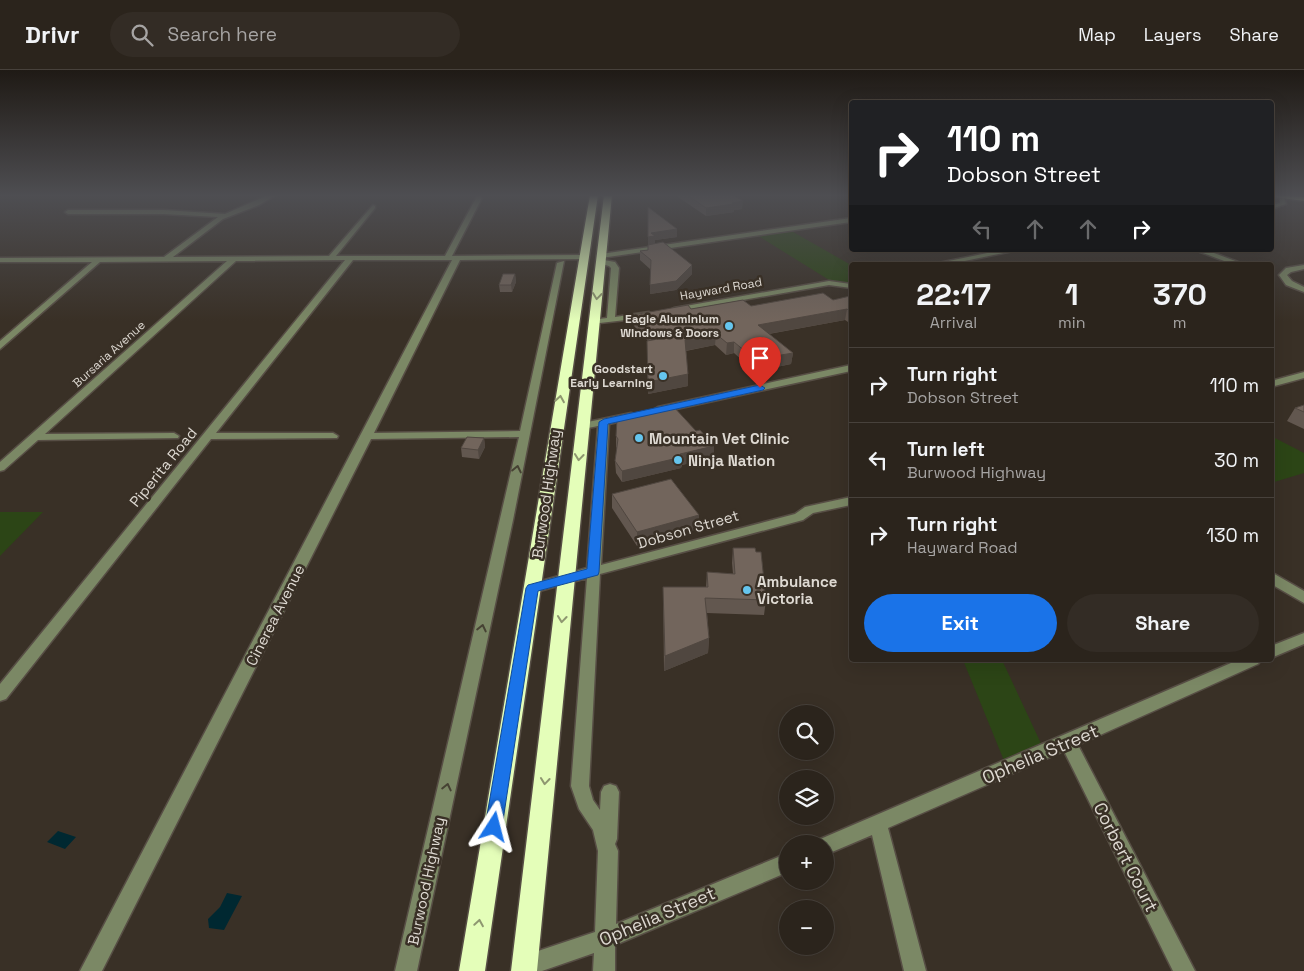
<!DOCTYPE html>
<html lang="en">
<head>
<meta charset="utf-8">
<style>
  :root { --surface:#2b241c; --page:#332c25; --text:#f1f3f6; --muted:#a6a4a3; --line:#47413b; --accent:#1a73e8 }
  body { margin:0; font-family:"Space Grotesk",sans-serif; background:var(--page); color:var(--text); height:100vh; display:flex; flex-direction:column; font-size:19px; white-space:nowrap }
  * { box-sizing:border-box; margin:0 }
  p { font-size:16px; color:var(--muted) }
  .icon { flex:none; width:28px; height:28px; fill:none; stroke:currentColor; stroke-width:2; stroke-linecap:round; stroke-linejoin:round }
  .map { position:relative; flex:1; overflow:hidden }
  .panel { position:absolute; left:849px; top:192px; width:425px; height:400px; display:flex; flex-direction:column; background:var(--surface); border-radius:5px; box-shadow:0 5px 20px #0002,0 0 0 1px var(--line) }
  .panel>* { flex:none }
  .guide { position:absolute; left:849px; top:30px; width:425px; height:152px; border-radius:5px; box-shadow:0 5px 20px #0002,0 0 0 1px var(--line); background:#202124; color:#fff; overflow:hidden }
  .fabs { position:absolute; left:779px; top:635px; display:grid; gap:10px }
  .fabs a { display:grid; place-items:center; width:55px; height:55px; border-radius:50%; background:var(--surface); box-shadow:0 5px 20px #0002,0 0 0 1px var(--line); font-size:25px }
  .pin { position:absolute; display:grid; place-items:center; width:42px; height:42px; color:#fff; margin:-51px -21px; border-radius:50% 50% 50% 0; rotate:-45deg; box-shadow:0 0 5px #0007 }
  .pin .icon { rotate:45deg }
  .me { position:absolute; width:55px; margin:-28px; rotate:9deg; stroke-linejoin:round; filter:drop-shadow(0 0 4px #0008) }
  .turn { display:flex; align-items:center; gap:18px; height:105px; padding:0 15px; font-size:22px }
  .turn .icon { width:65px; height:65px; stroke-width:2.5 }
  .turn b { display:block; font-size:35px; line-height:42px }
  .lanes { display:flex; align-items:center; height:48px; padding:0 15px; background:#0003; justify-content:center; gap:25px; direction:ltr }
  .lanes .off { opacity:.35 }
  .eta { display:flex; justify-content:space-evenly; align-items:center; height:85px; text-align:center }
  .eta b { font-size:30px; font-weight:700; line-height:35px }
  .cta { display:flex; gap:10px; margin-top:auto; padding:10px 15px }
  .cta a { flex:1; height:58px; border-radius:30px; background:var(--accent); color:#fff; font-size:20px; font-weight:700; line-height:58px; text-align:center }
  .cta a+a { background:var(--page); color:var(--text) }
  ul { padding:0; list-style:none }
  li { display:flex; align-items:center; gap:15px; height:75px; padding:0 15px; border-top:1px solid var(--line) }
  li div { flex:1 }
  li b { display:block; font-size:19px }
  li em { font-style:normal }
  header { display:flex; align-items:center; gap:30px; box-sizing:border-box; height:70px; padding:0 25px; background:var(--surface); border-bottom:1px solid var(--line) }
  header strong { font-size:24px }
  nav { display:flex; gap:28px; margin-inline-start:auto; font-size:18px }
  .search { width:350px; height:45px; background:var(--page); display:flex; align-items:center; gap:12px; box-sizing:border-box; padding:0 18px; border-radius:28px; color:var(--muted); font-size:19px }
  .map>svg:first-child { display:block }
</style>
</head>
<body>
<header>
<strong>Drivr</strong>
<div class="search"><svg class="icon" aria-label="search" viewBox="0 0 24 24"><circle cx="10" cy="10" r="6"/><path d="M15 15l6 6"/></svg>Search here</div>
<nav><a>Map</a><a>Layers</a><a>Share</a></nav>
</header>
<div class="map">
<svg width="1304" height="901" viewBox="0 0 1304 901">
  <rect width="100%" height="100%" fill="#393026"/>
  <path fill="#2c4516" d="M 788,159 L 851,195 L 851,216 L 834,213 L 755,164 Z
    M 1271,366 L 1304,383 L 1304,403 L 1271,413 Z
    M 0,442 L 43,442 L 0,486 Z
    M 963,590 L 1002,590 L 1045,682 L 1007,698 Z"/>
  <path fill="#002831" d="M 58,761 L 76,767 L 65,779 L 47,772 Z
    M 227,823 L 242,826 L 224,860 L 209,858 L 208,849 L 220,837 Z"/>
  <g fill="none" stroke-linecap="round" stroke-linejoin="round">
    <defs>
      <path id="minor" d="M 268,125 L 276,125 L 259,135 L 223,149 L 173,187 L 329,186 L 373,135 L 375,136 L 375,138 L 336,186 L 445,186 L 476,128 L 479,126 L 482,128 L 452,186 L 583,185 L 587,187 L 583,189 L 460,190 L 374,363 L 520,361 L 557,193 L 564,191 L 513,450 L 417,901 L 395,901 L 519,367 L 371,369 L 102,901 L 80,901 L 452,190 L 353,190 L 216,363 L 333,363 L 338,366 L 337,368 L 211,369 L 6,629 L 0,631 L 0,614 L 345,190 L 236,191 L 45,364 L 174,363 L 179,366 L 178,368 L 38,370 L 4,400 L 0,401 L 0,392 L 227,191 L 100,192 L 0,279 L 0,271 L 92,192 L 0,192 L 0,188 L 164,187 L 218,147 L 164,144 L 68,144 L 65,142 L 68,140 L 164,140 L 225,144 Z
        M 1280,125 L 1284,125 L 1286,134 L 1271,139 L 1271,135 L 1280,133 Z
        M 851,148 L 851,152 L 601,188 L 597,186 L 601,184 Z
        M 1002,180 L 1018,180 L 945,195 L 929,195 Z
        M 1195,180 L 1206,180 L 1246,195 L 1235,195 Z
        M 598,189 L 615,192 L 619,198 L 615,247 L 649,242 L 653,245 L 652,247 L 591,254 L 591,250 L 607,248 L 611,198 L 609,196 L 598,193 Z
        M 1304,195 L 1304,199 L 1291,202 L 1287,205 L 1292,211 L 1304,217 L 1304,222 L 1286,215 L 1279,205 L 1286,198 Z
        M 829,211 L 851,214 L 851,218 L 829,215 L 674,242 L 670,240 L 674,238 Z
        M 851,295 L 851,301 L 658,343 L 653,340 L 658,337 Z
        M 1304,302 L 1304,308 L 1271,317 L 1271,311 Z
        M 631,343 L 635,344 L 636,346 L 635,348 L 609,354 L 601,495 L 795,444 L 805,437 L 851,427 L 851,435 L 813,443 L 803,450 L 600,504 L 589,716 L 593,730 L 600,740 L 601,722 L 604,716 L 610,714 L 616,716 L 619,722 L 617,769 L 615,774 L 618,781 L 616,854 L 788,783 L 788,802 L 615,875 L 615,901 L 593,901 L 594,883 L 542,901 L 516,901 L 514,896 L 517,888 L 595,862 L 598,781 L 593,760 L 579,739 L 571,716 L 587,508 L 532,523 L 527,521 L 525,518 L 527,515 L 587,498 L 598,356 L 583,359 L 578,356 L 583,353 Z
        M 1271,502 L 1304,521 L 1304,533 L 1271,514 Z
        M 1304,563 L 1304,574 L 1271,588 L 1271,576 Z
        M 1238,590 L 1261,590 L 1258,594 L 1078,675 L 1195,901 L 1173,901 L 1064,681 L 888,758 L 926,901 L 904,901 L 872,765 L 825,785 L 825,774 L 816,774 L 818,770 Z"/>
      <path id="major" d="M 1272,125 L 1304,127 L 1304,131 L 1275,127 Z"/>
      <path id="highway" d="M 590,125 L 598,125 L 485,901 L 459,901 Z
        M 604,125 L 612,125 L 537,901 L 511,901 Z"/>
    </defs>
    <use href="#minor" stroke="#574e45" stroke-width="3"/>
    <use href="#major" stroke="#574e45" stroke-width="3"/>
    <use href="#highway" stroke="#574e45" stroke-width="3"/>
    <use href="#minor" fill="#7b8865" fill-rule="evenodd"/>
    <use href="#major" fill="#c4df96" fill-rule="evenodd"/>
    <use href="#highway" fill="#e4feb9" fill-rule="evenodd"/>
  </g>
  <path fill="#62574f" d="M 675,125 L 733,125 L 742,139 L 734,140 L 734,142 L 706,146 Z
    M 648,137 L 677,159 L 677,167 L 655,170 L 655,174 L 692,204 L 676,220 L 650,224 L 650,199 L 640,190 L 640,181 L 648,180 Z
    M 515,204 L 516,212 L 512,222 L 500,222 L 499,215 Z
    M 851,227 L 851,254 L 845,250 L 769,264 L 793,283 L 791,294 L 762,300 L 751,298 L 734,283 L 726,285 L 715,275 L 686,281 L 688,316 L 648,324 L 647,271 L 648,271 L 634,256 L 633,245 L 691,239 L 751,236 L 833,230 Z
    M 1304,335 L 1304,359 L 1287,351 L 1295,338 Z
    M 616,366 L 714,387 L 682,395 L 681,398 L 622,412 L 616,403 L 615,391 L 617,378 L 616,377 Z
    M 484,368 L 485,377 L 479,389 L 462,387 L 461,378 Z
    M 612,424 L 699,445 L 698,459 L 637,476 L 612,438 Z
    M 733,478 L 766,530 L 764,545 L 707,543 L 709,568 L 708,583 L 664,601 L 663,517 L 706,517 L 707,502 L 733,504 L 732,493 Z"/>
  <path fill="#504740" d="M 743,131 L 742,139 L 734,140 L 734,142 L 706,146 L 706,138 Z
    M 677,159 L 677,167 L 655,170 L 655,174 L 648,175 L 648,167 L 651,163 Z
    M 692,195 L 692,204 L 676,220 L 650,224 L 650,215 Z
    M 515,204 L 516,212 L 512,222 L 511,215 Z
    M 847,239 L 845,250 L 757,266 L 758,255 Z
    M 716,264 L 715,275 L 684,281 L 685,270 Z
    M 734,272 L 734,283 L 726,285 L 727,273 Z
    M 793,283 L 791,294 L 762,300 L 763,288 Z
    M 688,304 L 688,316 L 648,324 L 648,312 Z
    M 484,368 L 485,377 L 479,389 L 478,380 Z
    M 714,376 L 714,387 L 682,395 L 681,398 L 622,412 L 622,401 L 680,384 Z
    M 699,445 L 698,459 L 637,476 L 637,462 Z
    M 709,568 L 708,583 L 664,601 L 665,586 Z"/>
  <path fill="#72655c" stroke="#504740" d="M 687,125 L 733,125 L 743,131 L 732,133 L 734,134 L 706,138 Z
    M 648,137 L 677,159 L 651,163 L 655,166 L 648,167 Z
    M 663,172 L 692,195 L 676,211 L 650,215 L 651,190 L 640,181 L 648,180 L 648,175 Z
    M 503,204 L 515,204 L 511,215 L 499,215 Z
    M 823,223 L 833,230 L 850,226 L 851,227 L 851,242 L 847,239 L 758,255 L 793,283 L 763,288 L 752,287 L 734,272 L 727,273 L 716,264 L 685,270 L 688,304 L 648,312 L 647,271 L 658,269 L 633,245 L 688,235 L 691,239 L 743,230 L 751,236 Z
    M 1304,335 L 1304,342 L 1295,338 Z
    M 673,336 L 696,361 L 700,360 L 714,376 L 680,384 L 682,387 L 622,401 L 615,391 L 618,369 L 616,366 L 617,349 Z
    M 467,367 L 484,368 L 478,380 L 461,378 Z
    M 671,409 L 699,445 L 637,462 L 612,424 Z
    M 733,478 L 755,478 L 756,482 L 761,482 L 766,530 L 705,528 L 709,568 L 665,586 L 663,517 L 708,517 L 707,502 L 735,504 Z"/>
  <defs><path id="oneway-chevron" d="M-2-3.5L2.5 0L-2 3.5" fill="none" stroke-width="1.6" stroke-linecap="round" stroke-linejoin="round" transform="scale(1.25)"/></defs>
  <g stroke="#8e9770">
    <use href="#oneway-chevron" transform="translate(597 226) rotate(97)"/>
    <use href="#oneway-chevron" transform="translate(560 329) rotate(-81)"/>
    <use href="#oneway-chevron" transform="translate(579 387) rotate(96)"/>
    <use href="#oneway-chevron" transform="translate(562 549) rotate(96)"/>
    <use href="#oneway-chevron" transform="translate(545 711) rotate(96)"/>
    <use href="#oneway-chevron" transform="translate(479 853) rotate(-81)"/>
  </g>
  <g stroke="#464233">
    <use href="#oneway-chevron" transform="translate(517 399) rotate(-78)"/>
    <use href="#oneway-chevron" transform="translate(482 558) rotate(-77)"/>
    <use href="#oneway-chevron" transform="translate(447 717) rotate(-77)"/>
  </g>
  <linearGradient id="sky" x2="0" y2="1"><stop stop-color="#1f1a15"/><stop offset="0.5" stop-color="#4e4e52"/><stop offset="1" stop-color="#4e4e52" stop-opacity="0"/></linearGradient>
  <rect width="1304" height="251" fill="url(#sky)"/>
  <path fill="#1a73e8" stroke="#114b97" d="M 760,315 L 765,318 L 763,320 L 608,354 L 599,502 L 598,505 L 538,521 L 502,757 L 499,762 L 494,765 L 488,762 L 485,757 L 526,518 L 528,515 L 587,499 L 599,352 L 604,349 Z"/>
  <g fill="#65c5ee" stroke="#393026" stroke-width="2">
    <circle cx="729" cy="256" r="5"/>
    <circle cx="663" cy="306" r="5"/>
    <circle cx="639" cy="368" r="5"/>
    <circle cx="678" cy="390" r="5"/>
    <circle cx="747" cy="520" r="5"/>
  </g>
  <g text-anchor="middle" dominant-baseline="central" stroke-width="5" stroke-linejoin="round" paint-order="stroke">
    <g font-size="12" fill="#ded9d2" stroke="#393026">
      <text transform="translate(721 219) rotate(-10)">Hayward Road</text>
      <text transform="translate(109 284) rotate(-42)">Bursaria Avenue</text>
    </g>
    <g font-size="12" font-weight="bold" fill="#ded9d2" stroke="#393026" text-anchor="end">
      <text x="719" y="249">Eagle Aluminium<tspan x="719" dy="14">Windows &amp; Doors</tspan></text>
      <text x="653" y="299">Goodstart<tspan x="653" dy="14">Early Learning</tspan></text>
    </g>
    <g font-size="15" font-weight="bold" fill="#ded9d2" stroke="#393026" text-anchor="start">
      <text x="649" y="368">Mountain Vet Clinic</text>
      <text x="688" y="390">Ninja Nation</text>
      <text x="757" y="511">Ambulance<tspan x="757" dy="17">Victoria</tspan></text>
    </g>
    <g font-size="15" fill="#ded9d2" stroke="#393026">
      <text transform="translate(163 397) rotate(-51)">Piperita Road</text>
      <text transform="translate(546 424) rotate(-82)">Burwood Highway</text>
      <text transform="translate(688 459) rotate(-16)">Dobson Street</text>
      <text transform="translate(275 545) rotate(-63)">Cinerea Avenue</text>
      <text transform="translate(426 811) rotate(-78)">Burwood Highway</text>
    </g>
    <g font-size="18" fill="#ded9d2" stroke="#393026">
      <text transform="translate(1040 684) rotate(-23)">Ophelia Street</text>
      <text transform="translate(1126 787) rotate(63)">Corbert Court</text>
      <text transform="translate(657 846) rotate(-23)">Ophelia Street</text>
    </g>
  </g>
</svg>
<div class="fabs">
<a><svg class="icon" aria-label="search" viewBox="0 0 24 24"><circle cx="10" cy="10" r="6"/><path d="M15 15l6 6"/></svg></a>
<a><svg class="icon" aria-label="layers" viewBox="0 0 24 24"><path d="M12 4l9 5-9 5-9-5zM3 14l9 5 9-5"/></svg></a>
<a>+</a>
<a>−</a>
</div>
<div class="pin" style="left:760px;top:318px;background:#d93025"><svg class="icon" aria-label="arrive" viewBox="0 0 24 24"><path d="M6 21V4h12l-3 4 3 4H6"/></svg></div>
<svg class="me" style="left:494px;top:757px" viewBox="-20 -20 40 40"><path d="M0-17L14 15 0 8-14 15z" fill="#1a73e8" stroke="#fff" stroke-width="4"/></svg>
<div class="guide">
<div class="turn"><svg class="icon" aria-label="right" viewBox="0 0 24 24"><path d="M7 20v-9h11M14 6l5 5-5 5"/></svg><div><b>110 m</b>Dobson Street</div></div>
<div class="lanes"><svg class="icon off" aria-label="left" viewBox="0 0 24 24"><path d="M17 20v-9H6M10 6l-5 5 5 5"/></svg><svg class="icon off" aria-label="ahead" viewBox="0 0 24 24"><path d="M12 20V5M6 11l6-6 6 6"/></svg><svg class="icon off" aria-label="ahead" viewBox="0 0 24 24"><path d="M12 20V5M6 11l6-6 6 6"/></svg><svg class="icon" aria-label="right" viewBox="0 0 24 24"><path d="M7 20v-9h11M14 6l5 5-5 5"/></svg></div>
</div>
<section class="panel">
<div class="eta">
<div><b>22:17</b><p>Arrival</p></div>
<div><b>1</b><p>min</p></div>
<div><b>370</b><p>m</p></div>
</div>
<ul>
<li><svg class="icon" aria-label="right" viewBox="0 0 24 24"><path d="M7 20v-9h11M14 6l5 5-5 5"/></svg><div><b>Turn right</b><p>Dobson Street</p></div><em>110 m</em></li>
<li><svg class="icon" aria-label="left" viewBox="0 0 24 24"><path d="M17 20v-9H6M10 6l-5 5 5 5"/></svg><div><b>Turn left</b><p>Burwood Highway</p></div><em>30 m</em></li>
<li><svg class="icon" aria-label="right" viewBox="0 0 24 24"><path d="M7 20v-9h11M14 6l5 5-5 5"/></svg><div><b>Turn right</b><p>Hayward Road</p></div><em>130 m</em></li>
</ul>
<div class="cta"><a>Exit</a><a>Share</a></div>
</section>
</div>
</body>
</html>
